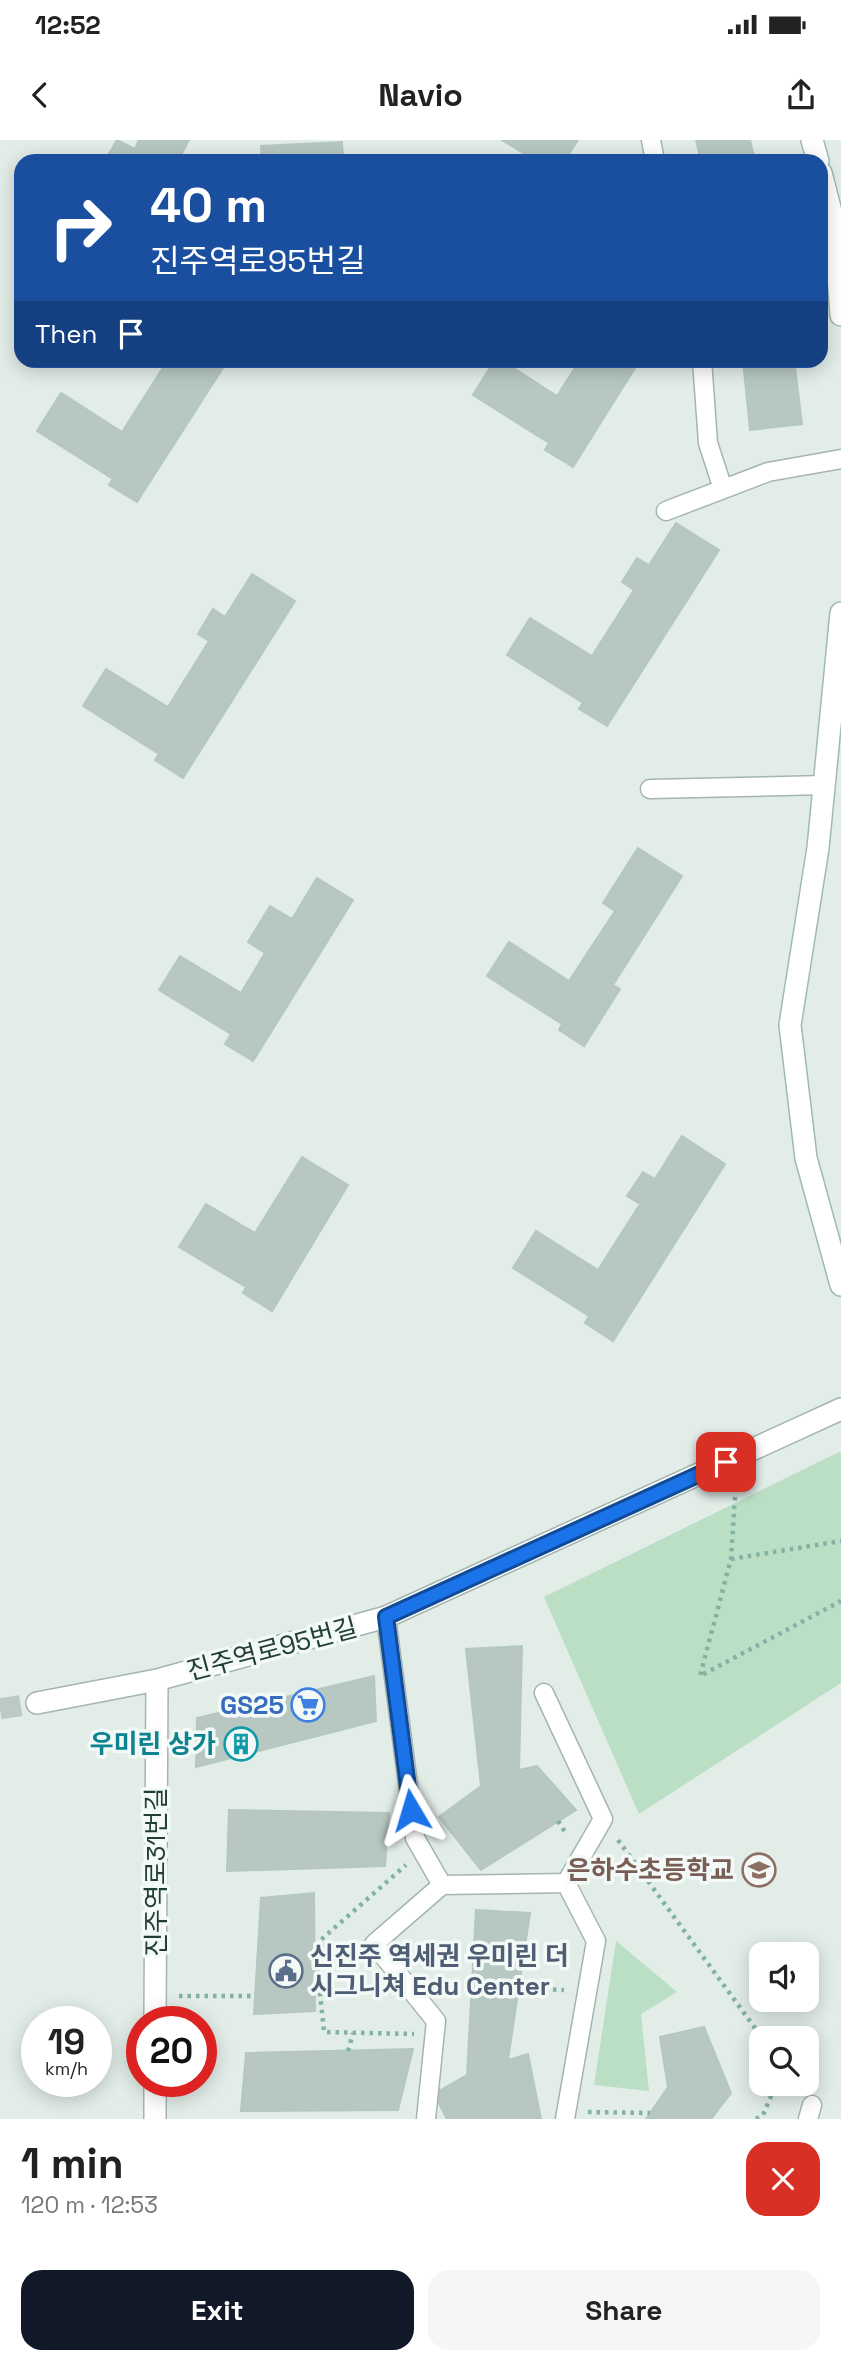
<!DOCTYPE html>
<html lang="en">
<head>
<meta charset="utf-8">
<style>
  :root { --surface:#fff; --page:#f6f6f6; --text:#222; --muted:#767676; --accent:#111827 }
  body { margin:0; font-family:"Space Grotesk","Noto Sans KR",sans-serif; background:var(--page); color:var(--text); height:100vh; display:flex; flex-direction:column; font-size:26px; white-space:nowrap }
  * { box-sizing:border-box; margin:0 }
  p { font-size:23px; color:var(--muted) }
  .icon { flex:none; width:38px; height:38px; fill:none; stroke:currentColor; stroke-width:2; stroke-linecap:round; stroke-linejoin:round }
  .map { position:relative; height:1979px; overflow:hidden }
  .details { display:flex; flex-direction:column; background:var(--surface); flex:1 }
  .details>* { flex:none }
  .top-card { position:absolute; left:14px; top:14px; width:814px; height:214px; border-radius:21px; box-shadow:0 4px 18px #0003; background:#1a4fa0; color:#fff; overflow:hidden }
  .tools { position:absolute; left:749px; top:1802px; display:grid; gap:14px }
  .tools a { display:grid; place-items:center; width:70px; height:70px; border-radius:14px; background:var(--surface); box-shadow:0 4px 18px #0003; font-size:35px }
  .speed { position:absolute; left:21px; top:1866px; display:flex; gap:14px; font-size:35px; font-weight:700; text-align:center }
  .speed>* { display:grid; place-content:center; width:91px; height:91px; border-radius:50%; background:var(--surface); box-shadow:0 4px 18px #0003; line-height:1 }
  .speed small { font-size:18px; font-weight:400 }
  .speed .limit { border:10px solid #d22; background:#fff; color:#111 }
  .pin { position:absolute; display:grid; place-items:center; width:60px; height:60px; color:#fff; margin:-30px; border-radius:14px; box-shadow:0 4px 10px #0006 }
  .me { position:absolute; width:77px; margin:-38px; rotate:353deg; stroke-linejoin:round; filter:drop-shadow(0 0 5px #0008) }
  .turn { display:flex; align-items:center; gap:24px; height:147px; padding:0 21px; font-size:32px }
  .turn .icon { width:91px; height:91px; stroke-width:2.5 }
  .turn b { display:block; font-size:49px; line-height:60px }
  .then { display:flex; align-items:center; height:66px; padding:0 21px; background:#0003; gap:14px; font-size:26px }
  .round { display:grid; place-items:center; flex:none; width:74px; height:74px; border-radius:21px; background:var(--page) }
  .overview { display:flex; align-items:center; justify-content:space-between; height:119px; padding:0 21px }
  h1 { font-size:42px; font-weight:700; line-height:52px }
  .action { display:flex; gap:14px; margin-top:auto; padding:14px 21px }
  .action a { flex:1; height:80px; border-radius:21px; background:var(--accent); color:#fff; font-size:28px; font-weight:700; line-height:80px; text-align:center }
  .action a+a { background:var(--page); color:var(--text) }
  .status { display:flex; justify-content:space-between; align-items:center; height:49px; padding:0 35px; background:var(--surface); direction:ltr }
  .status svg { height:19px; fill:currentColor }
  header { display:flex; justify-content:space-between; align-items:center; height:91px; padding:0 21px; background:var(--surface); font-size:32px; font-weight:700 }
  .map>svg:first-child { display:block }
</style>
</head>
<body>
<div class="status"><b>12:52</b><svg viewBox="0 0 49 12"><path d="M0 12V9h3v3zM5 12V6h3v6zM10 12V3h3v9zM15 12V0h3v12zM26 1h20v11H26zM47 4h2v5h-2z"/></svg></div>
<header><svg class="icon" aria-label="back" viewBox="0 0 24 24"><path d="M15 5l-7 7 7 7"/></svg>Navio<svg class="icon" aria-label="share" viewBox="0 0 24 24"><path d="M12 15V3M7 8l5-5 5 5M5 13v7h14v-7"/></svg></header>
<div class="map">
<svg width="841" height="1979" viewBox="0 0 841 1979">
  <rect width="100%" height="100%" fill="#e2ede8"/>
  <path fill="#badfc5" d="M 839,1312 L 841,1313 L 841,1543 L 639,1674 L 544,1457 Z
    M 616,1801 L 677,1852 L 641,1874 L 649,1951 L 594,1945 Z"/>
  <path fill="#b7c8c2" stroke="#b4c7c0" stroke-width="2" d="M 117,0 L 135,9 L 139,0 L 189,0 L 178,21 L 105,21 Z
    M 502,0 L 578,0 L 564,21 L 525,21 L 528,16 Z
    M 696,0 L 750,0 L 755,21 L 701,21 Z
    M 342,2 L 343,21 L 262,21 L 261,6 Z
    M 156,220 L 228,220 L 137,362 L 109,345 L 113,339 L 37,291 L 61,253 L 122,292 L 164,226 Z
    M 495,220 L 501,220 L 557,256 L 580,220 L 640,220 L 573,327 L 545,310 L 549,303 L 473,255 Z
    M 743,220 L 794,220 L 802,284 L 750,290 Z
    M 676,383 L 719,410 L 607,586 L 579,569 L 583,563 L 507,515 L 530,478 L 592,516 L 634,450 L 622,442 L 637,418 L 649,425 Z
    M 252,434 L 295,461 L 183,638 L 155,620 L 159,614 L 83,566 L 106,529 L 168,567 L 209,501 L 198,494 L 213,469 L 225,477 Z
    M 638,708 L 682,736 L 613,845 L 620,849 L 584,906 L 559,890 L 562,884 L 487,836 L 509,802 L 569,841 L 615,771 L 603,763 Z
    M 317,738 L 353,760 L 253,921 L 225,904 L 231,894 L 159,850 L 180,816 L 241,853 L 265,813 L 248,802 L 270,766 L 292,779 Z
    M 682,996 L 725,1024 L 613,1201 L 585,1183 L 589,1176 L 513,1128 L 536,1091 L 598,1130 L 640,1064 L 627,1056 L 643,1032 L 655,1039 Z
    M 302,1017 L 348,1045 L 272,1171 L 243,1153 L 246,1147 L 179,1107 L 206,1064 L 255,1093 Z
    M 522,1506 L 519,1630 L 537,1626 L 576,1670 L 481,1730 L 439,1677 L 481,1646 L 466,1509 Z
    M 374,1536 L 376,1581 L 196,1627 L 197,1578 Z
    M 229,1670 L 389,1673 L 385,1726 L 227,1731 Z
    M 314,1753 L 315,1871 L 254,1874 L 261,1758 Z
    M 476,1770 L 530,1773 L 508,1920 L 528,1914 L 541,1979 L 447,1979 L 434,1954 L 467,1935 Z
    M 704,1887 L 731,1953 L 711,1979 L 646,1979 L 668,1947 L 660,1897 Z
    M 413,1909 L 398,1970 L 241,1971 L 246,1913 Z"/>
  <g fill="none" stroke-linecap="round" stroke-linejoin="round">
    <path stroke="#bbcac5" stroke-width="21" stroke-dasharray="21 10" stroke-linecap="butt" d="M 0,1569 L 37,1563"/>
    <defs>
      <path id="lane" d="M 651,0 L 655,21
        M 702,220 L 708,303 L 723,349
        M 666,371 L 768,332 L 841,319
        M 650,649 L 825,645
        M 386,1477 L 415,1698 L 442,1745 L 374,1804 L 436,1881 L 426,1979
        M 544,1553 L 603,1679 L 566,1743 L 596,1801 L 565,1979
        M 442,1745 L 566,1743
        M 808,1979 L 812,1965"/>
      <path id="street" d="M 37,1563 L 157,1540 L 386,1477 L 841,1269
        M 155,1881 L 157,1540
        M 155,1979 L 155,1941"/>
      <path id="secondary" d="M 812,0 L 818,21
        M 821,33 L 834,83 L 841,175
        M 841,473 L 818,708 L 790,885 L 806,1018 L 841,1145"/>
    </defs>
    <use href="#lane" stroke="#a4b5b0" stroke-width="21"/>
    <use href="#street" stroke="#a4b5b0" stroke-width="24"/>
    <use href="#secondary" stroke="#a0b9b1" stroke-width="24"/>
    <path stroke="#82b2a4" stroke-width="4.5" stroke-dasharray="3.5 5" stroke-linecap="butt" d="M 735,1357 L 731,1419 L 700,1536 L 841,1461
      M 731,1419 L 841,1401
      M 558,1681 L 567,1695
      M 618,1700 L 763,1899
      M 315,1805 L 406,1725
      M 352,1805 L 315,1805 L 324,1892 L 414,1894
      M 519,1848 L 564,1850
      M 179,1856 L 255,1856
      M 348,1911 L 353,1893
      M 588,1972 L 650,1973
      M 756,1979 L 763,1975 L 776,1944"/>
    <use href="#lane" stroke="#fff" stroke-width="18"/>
    <use href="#street" stroke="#fff" stroke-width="21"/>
    <use href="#secondary" stroke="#fff" stroke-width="21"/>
  </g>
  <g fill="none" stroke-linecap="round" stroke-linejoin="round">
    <defs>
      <path id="route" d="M 411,1670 L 386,1477 L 726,1322"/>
    </defs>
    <use href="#route" stroke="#114b97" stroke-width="18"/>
    <use href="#route" stroke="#1a73e8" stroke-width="12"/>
  </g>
  <defs>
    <symbol id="supermarket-ring" viewBox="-11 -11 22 22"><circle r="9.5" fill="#f3f9f6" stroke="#3f7fe0" stroke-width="1.5"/><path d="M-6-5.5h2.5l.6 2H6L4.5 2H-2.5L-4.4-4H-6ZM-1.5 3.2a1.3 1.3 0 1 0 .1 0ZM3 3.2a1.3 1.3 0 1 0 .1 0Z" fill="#3f7fe0"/></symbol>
    <symbol id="building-ring" viewBox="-11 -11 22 22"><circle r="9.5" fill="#f3f9f6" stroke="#0f9aa8" stroke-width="1.5"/><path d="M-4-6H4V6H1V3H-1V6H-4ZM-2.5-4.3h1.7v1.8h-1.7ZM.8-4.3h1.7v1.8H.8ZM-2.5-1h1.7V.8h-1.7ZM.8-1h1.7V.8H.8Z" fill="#0f9aa8"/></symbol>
    <symbol id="school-ring" viewBox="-11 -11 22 22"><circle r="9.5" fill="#f3f9f6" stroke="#8d6e63" stroke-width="1.5"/><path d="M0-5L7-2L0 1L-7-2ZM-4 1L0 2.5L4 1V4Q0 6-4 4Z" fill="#8d6e63"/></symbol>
    <symbol id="civic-ring" viewBox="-11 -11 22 22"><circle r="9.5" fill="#f3f9f6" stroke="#5c6f8a" stroke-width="1.5"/><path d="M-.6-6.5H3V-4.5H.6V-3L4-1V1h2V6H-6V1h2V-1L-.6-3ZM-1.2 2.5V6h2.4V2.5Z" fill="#5c6f8a"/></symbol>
  </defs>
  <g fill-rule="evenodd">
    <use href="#supermarket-ring" x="289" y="1546" width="38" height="38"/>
    <use href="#building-ring" x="222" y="1585" width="38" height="38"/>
    <use href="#school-ring" x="740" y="1711" width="38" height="38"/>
    <use href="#civic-ring" x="267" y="1812" width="38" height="38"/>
  </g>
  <g text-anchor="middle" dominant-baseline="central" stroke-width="7" stroke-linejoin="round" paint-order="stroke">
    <g font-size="26" fill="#213f38" stroke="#f3f9f6">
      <text transform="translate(272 1509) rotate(-15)">진주역로95번길</text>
      <text transform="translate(156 1732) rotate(-90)">진주역로31번길</text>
    </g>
    <g font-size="26" font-weight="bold" fill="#366cbe" stroke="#f3f9f6" text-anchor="end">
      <text x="284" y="1565">GS25</text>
    </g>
    <g font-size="26" font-weight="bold" fill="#0d838f" stroke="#f3f9f6" text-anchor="end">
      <text x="216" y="1604">우미린 상가</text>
    </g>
    <g font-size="26" font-weight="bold" fill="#785e54" stroke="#f3f9f6" text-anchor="end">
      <text x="734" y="1730">은하수초등학교</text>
    </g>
    <g font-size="26" font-weight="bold" fill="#4e5e75" stroke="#f3f9f6" text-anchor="start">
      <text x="310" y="1816">신진주 역세권 우미린 더<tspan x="310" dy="30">시그니쳐 Edu Center</tspan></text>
    </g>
  </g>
</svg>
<div class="tools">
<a><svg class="icon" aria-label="sound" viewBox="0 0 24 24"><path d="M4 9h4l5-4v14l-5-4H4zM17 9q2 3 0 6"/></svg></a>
<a><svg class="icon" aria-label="search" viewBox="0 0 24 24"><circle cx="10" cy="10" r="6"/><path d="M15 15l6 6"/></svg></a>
</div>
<div class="speed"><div>19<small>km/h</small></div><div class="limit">20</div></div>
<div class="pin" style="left:726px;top:1322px;background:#d93025"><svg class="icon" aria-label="arrive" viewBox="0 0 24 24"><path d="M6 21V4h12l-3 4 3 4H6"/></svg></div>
<svg class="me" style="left:411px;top:1670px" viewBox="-20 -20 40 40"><path d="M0-17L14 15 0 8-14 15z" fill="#1a73e8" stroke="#fff" stroke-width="4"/></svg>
<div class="top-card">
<div class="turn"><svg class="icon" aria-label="right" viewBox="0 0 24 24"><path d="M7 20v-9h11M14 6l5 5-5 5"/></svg><div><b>40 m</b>진주역로95번길</div></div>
<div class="then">Then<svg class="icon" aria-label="arrive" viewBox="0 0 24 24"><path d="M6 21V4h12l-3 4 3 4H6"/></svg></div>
</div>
</div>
<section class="details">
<div class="overview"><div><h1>1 min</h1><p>120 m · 12:53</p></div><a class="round" style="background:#d93025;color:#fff"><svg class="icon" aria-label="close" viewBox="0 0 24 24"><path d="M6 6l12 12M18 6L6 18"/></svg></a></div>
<div class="action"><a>Exit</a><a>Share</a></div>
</section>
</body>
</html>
